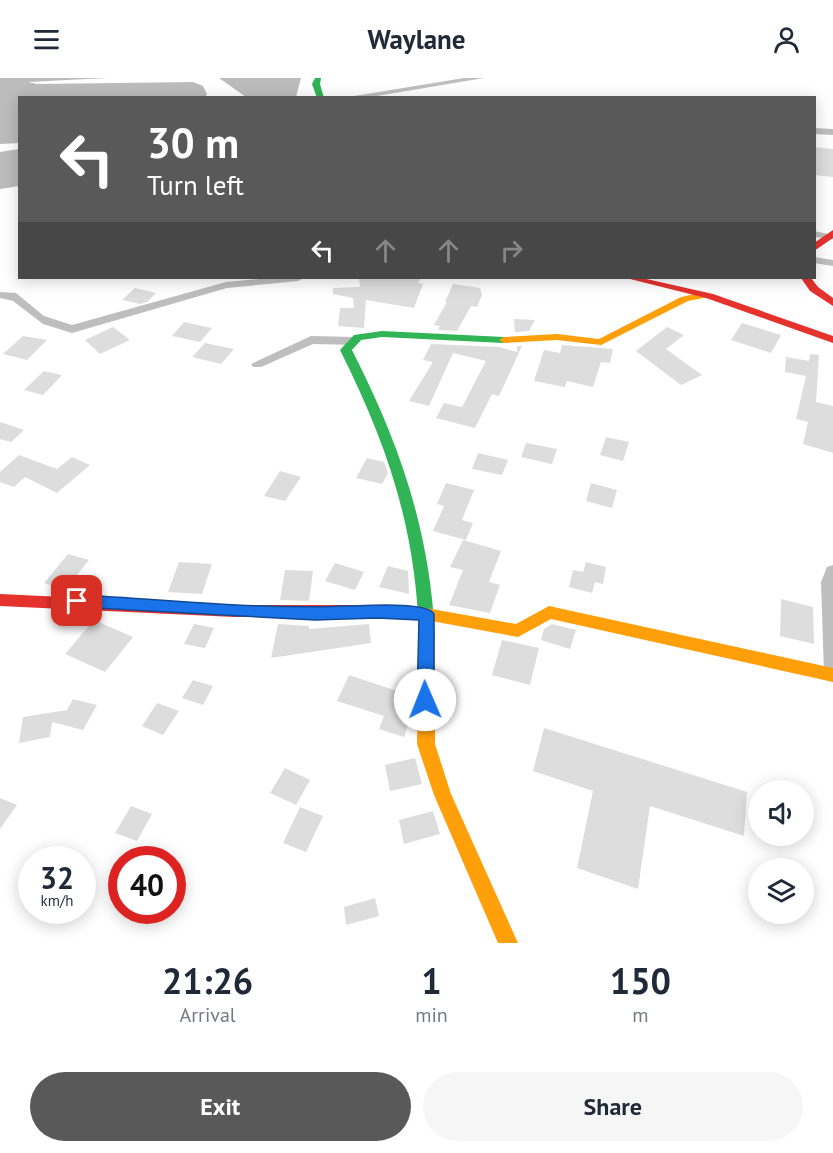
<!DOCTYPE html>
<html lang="en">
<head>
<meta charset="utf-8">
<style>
  :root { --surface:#fff; --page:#f6f6f7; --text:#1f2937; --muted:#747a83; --accent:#595959 }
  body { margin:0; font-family:"PT Sans",sans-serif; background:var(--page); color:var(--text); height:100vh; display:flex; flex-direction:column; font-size:22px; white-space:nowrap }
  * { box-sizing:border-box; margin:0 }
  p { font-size:20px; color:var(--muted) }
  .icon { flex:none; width:33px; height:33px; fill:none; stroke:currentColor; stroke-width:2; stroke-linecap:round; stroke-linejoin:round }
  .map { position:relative; height:865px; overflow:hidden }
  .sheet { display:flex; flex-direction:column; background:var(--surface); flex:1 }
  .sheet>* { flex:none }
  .top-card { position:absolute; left:18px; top:18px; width:798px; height:183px; border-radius:0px; box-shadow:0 3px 15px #0003; background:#595959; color:#fff; overflow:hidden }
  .fabs { position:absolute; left:748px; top:702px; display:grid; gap:12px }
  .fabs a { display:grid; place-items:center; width:66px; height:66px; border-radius:50%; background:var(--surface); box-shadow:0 3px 15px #0003; font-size:30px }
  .speed { position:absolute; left:18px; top:768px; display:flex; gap:12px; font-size:30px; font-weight:700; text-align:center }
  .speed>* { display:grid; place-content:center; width:78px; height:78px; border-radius:50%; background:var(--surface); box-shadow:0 3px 15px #0003; line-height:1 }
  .speed small { font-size:15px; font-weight:400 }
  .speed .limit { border:9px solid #d22; background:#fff; color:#111 }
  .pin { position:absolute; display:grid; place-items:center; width:51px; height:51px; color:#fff; margin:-26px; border-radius:12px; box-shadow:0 3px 9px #0006 }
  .me { position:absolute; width:66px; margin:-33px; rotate:359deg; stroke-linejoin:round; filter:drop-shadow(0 0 4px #0008) }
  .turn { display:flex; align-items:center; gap:21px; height:126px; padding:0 30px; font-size:27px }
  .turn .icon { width:78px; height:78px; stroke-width:2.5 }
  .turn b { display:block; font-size:42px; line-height:51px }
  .lanes { display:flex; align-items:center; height:57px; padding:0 30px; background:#0003; justify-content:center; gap:30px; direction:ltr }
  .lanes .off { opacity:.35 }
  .eta { display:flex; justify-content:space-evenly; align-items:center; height:102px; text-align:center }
  .eta b { font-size:36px; font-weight:700; line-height:42px }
  .action { display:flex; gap:12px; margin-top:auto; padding:12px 30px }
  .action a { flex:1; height:69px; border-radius:36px; background:var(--accent); color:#fff; font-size:24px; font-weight:700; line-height:69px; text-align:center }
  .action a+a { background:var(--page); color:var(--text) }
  header { display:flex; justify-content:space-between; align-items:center; height:78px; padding:0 30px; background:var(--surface); font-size:27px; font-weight:700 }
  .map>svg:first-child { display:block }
</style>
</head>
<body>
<header><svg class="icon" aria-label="menu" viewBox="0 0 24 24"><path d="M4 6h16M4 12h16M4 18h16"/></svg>Waylane<svg class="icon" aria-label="person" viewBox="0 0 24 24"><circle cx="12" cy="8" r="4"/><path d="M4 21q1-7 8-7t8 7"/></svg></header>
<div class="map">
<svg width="833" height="865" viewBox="0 0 833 865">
  <rect width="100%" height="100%" fill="#fff"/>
  <path fill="#bcbcbc" d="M 0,0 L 107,0 L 28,4 L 37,6 L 193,4 L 203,8 L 207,16 L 205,20 L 20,20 L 19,65 L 0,66 Z
    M 219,0 L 301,0 L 296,19 L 246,19 Z
    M 19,71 L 19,108 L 0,111 L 0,74 Z"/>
  <path fill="#ddd" d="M 814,69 L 833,71 L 833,99 L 814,97 Z
    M 359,200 L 421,200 L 418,205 L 423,206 L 414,230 L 366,222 L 364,250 L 338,248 L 340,230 L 354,230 L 353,220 L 333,216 L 333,210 L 360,209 Z
    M 453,206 L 480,210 L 482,217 L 477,229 L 471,228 L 457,253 L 438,252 L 440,248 L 434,247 L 447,224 L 445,224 Z
    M 135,210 L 156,215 L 147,224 L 140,226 L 122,222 Z
    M 514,241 L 535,242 L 529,253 L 515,254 Z
    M 184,244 L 212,250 L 200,264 L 172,258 Z
    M 742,245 L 781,257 L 771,275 L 731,262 Z
    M 113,249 L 130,262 L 100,276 L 85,262 Z
    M 667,249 L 684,257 L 666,271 L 702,297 L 681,307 L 636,273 Z
    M 23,258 L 47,262 L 27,282 L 3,276 Z
    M 205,265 L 234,271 L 221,286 L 192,279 Z
    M 431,266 L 499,269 L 517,274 L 517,268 L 522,268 L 499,318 L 492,316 L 475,350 L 436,340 L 444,325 L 462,329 L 486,283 L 453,275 L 429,328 L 409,323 L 433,284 L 423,282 Z
    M 562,267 L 613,271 L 610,285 L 601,284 L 593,309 L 567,303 L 565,309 L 534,303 L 544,272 L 560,275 Z
    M 810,276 L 819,277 L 816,324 L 833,328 L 833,375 L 803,366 L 808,344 L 796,341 L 806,298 L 785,294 L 786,279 L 809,283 Z
    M 44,293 L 62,297 L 43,317 L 24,312 Z
    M 0,344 L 24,352 L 11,364 L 0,361 Z
    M 606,359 L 629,364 L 623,383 L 600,377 Z
    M 526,365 L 557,371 L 552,386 L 521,379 Z
    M 478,375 L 508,382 L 502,397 L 472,391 Z
    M 19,377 L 57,391 L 72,379 L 90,387 L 57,415 L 25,399 L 14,409 L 0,404 L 0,394 Z
    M 367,380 L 384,384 L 388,395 L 382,406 L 356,400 Z
    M 280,393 L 301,399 L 285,423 L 264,418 Z
    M 446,405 L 474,412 L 462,442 L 473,445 L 466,462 L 433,453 L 444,428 L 437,426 Z
    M 591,405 L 617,412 L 612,430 L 586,423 Z
    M 463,462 L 501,473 L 489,504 L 500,507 L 490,535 L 449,527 L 463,492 L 450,489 Z
    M 68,476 L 89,482 L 65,512 L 44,505 Z
    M 179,484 L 212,486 L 202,516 L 168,514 Z
    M 586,484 L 606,489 L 603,506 L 595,504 L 592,515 L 569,509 L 573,492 L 583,494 Z
    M 335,485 L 364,494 L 355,512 L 325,503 Z
    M 388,488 L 408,493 L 409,516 L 379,509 Z
    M 285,492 L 313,493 L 309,523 L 280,522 Z
    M 781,521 L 813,529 L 814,566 L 780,558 Z
    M 94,542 L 133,559 L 105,594 L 65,576 Z
    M 194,546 L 214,550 L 205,570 L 184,566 Z
    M 278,546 L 309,548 L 309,551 L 369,546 L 371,565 L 271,580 Z
    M 552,546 L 576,552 L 570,571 L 541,562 L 544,551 Z
    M 502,562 L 539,570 L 530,607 L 492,597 Z
    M 349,597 L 412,618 L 411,639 L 404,659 L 379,651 L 384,638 L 337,623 Z
    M 193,602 L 213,608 L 203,627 L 182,620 Z
    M 73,621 L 97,627 L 83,652 L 52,644 L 50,659 L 19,665 L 23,639 L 67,632 Z
    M 157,625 L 179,633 L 163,657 L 142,648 Z
    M 544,650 L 747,714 L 744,758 L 650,728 L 638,811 L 577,790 L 593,713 L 533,693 Z
    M 415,680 L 422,706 L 390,713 L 385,687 Z
    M 285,690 L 310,702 L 296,727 L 270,715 Z
    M 0,720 L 17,727 L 0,751 Z
    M 131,728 L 152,736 L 137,763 L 115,755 Z
    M 300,729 L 323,738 L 306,774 L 283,765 Z
    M 433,733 L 440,756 L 404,766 L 399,742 Z
    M 375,820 L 379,838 L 346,847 L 344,829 Z"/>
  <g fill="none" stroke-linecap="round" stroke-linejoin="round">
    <path fill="#bebebe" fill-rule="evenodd" d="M 464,0 L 484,0 L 365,20 L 342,20 Z
      M 814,50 L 833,51 L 833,57 L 814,56 Z
      M 814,153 L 833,157 L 833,161 L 814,159 Z
      M 814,179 L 833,182 L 833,188 L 814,185 Z
      M 269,200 L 304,200 L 298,203 L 227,210 L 72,255 L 43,246 L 13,223 L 0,220 L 0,214 L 16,215 L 44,238 L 72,247 L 226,204 Z
      M 311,258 L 355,259 L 361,263 L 355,267 L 313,266 L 261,289 L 253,289 L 251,286 Z
      M 833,487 L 833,604 L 827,602 L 824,596 L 821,504 L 827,489 Z"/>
    <path fill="#30b455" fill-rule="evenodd" d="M 315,0 L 321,0 L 320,6 L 324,20 L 317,20 L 312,6 Z
      M 382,253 L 504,259 L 509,262 L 504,265 L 382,259 L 361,262 L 352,272 C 400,366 430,453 435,559 L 432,564 L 427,566 L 422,564 L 419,559 C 416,451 388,368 340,272 L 354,257 Z"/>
    <path fill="#ff9f0a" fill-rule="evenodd" d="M 705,214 L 710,217 L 709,219 L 688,223 L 601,267 L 557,262 L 504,265 L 499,262 L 504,259 L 557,256 L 599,261 L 681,219 Z
      M 375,527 L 426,530 L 516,546 L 549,528 L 833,590 L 833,604 L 551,541 L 518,559 L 426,542 L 375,539 L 370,537 L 367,533 L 370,529 Z
      M 427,552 L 432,554 L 435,559 L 435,666 L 451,716 L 518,865 L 498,865 L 434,717 L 417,666 L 419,559 L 422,554 Z"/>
    <path fill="#e5322d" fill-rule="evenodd" d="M 833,152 L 833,160 L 814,173 L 814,165 Z
      M 626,200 L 642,200 L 713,216 L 833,258 L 833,265 L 706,220 Z
      M 801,200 L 811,200 L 818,209 L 833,220 L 833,228 L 810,213 Z
      M 0,516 L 234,527 L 375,527 L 380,529 L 383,533 L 380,537 L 375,539 L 234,539 L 0,528 Z"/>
  </g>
  <path fill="#1a73e8" stroke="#114b97" stroke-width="1.5" d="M 77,517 C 166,521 257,532 346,528 C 361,528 428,523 434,536 L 434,622 L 431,627 L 425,630 L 419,627 L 417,622 L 419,542 L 377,540 L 315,542 L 77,529 L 69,523 Z"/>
</svg>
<div class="fabs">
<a><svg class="icon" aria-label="sound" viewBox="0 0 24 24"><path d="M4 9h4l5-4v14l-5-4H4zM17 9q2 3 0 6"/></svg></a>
<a><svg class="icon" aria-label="layers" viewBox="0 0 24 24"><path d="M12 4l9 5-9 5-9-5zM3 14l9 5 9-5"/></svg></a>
</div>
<div class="speed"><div>32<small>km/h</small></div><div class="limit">40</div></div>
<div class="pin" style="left:77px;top:523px;background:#d93025"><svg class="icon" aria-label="arrive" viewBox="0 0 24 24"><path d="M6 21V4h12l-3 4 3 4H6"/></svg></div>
<svg class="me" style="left:425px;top:622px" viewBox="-20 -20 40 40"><circle r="19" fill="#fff"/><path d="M0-13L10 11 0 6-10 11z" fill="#1a73e8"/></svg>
<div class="top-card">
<div class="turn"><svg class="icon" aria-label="left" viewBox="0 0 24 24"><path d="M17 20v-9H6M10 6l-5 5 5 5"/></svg><div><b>30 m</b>Turn left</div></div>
<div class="lanes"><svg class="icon" aria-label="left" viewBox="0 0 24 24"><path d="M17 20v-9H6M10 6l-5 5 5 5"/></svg><svg class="icon off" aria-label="ahead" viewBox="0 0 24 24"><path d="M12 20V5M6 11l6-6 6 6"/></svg><svg class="icon off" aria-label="ahead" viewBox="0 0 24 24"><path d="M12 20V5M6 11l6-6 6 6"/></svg><svg class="icon off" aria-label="right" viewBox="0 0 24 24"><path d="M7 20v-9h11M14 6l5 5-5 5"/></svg></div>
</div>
</div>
<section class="sheet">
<div class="eta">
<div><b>21:26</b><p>Arrival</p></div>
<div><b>1</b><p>min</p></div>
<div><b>150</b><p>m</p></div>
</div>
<div class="action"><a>Exit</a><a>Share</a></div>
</section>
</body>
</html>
